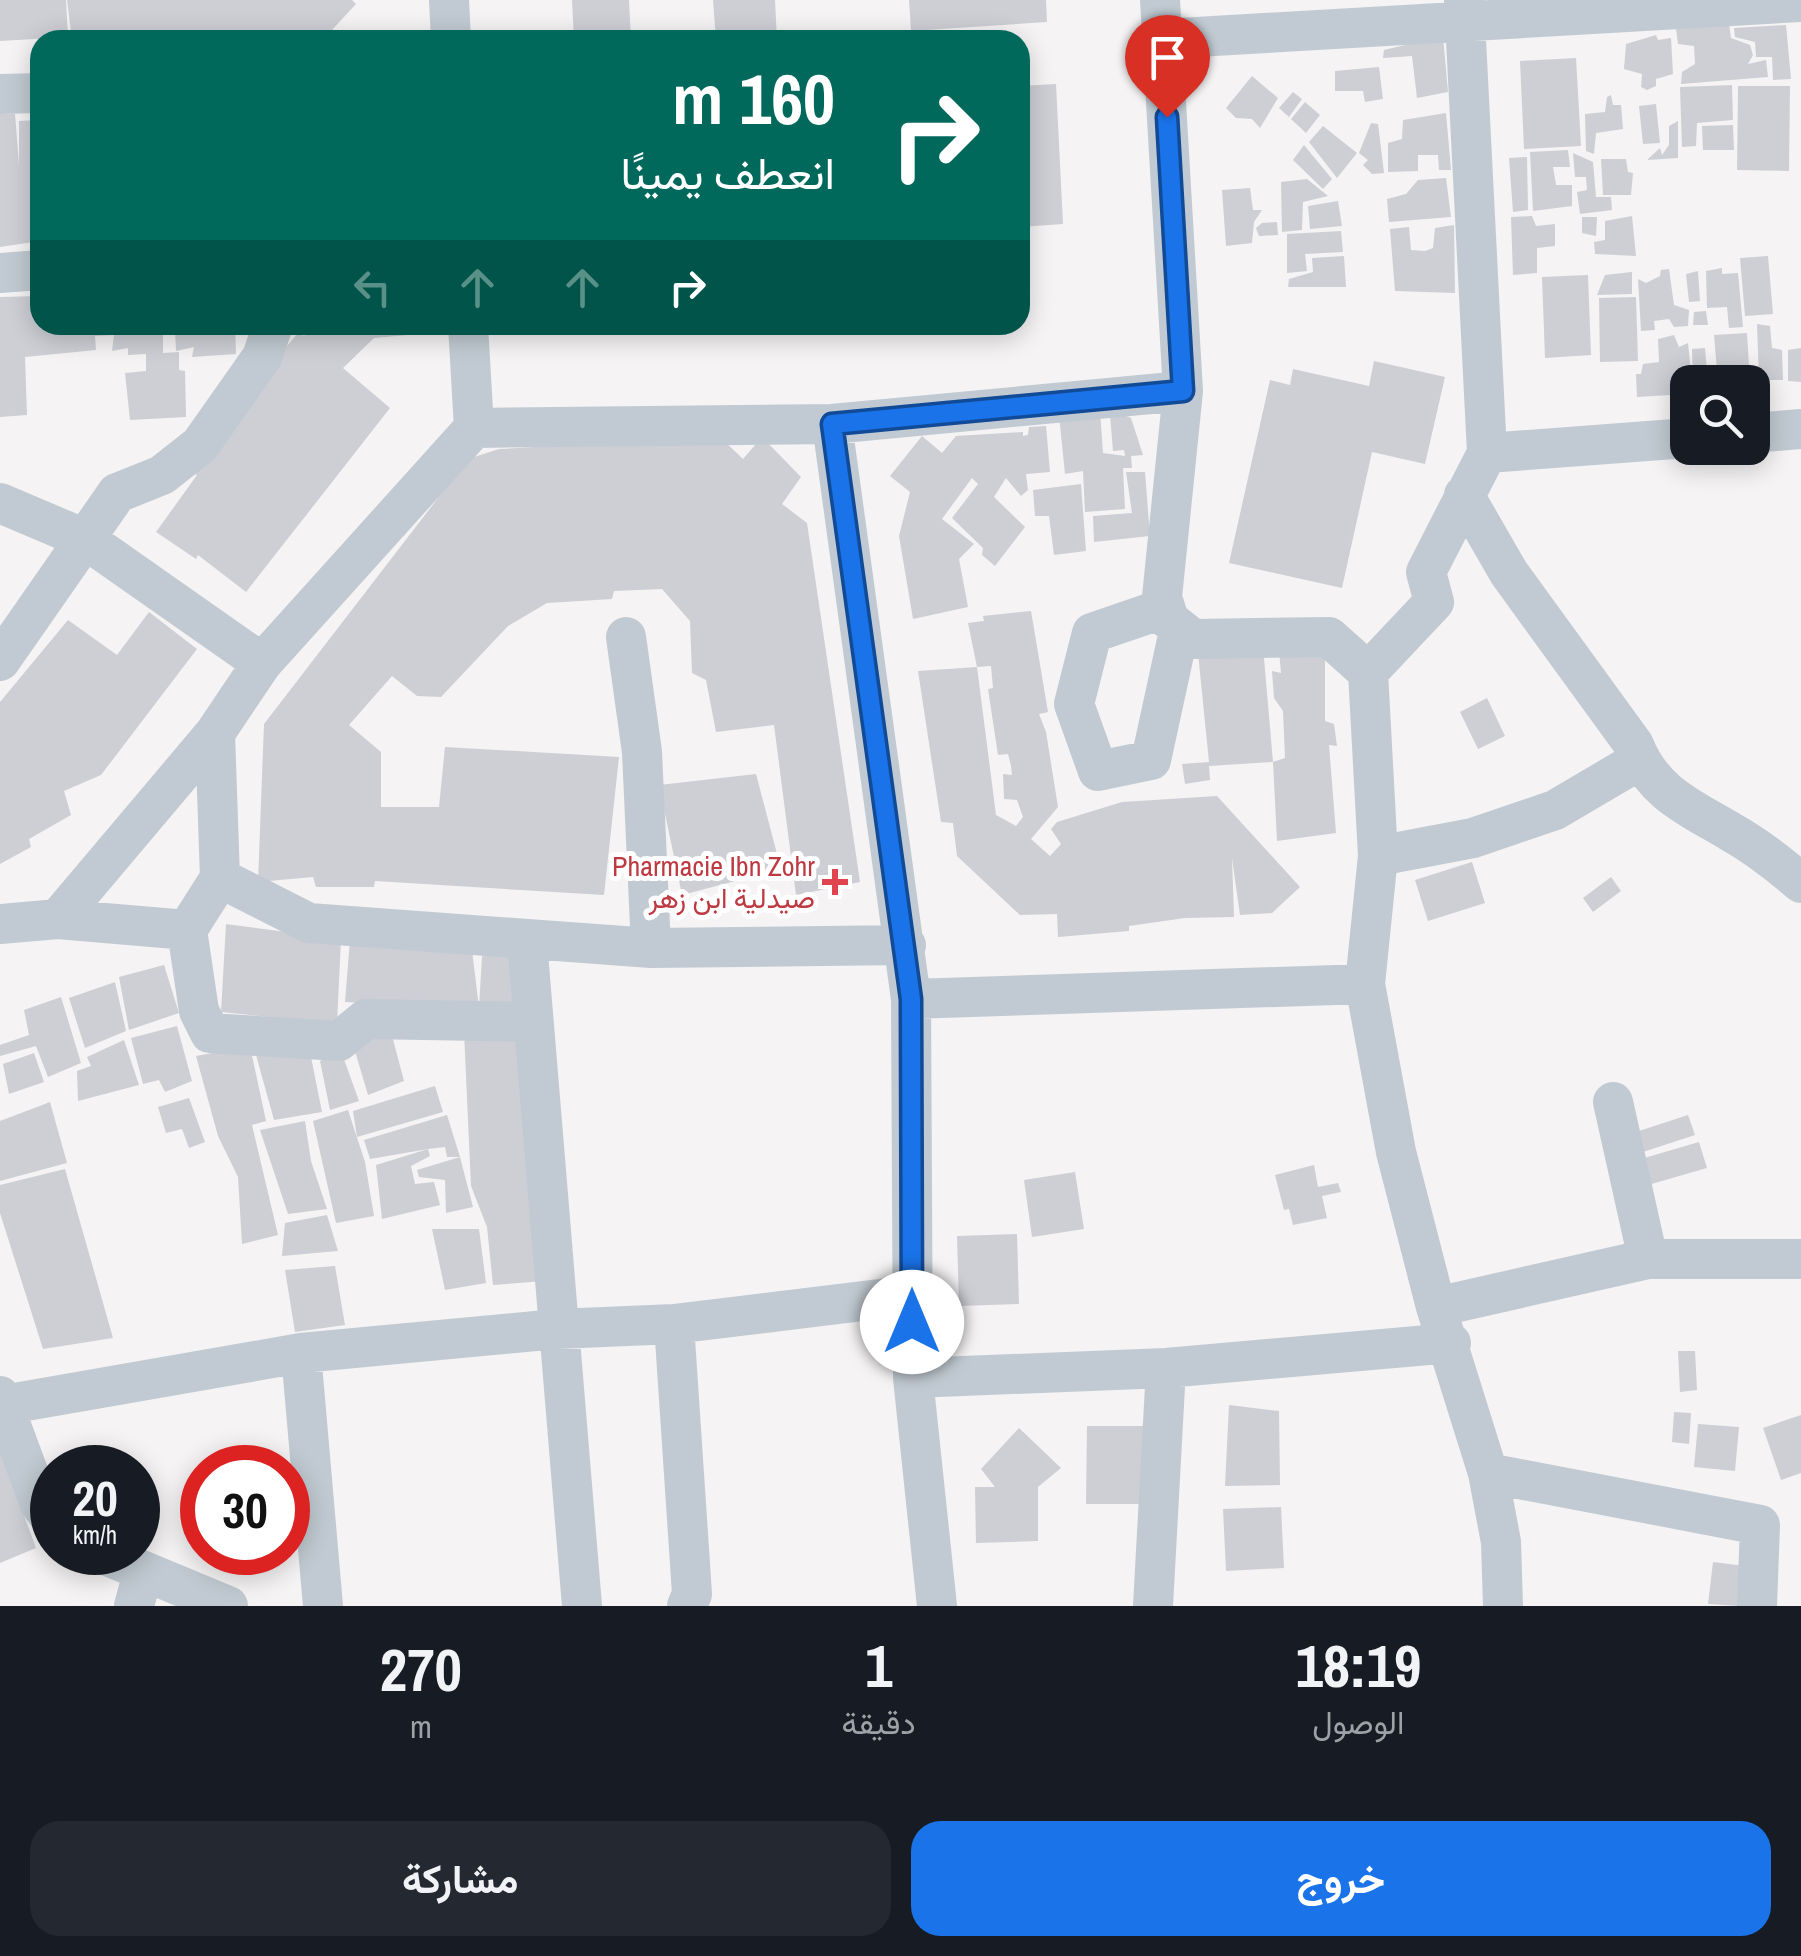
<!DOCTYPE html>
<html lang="ar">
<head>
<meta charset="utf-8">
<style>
  :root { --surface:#171b24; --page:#242831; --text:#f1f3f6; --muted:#9ea1a6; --accent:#1a73e8 }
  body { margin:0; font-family:"Archivo Narrow",Vazirmatn,sans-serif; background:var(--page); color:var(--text); direction:rtl; height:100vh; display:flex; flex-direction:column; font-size:38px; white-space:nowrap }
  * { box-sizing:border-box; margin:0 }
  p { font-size:32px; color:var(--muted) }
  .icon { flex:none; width:55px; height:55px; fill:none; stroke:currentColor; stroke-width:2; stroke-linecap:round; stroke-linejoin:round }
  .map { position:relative; height:1606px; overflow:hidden; direction:ltr }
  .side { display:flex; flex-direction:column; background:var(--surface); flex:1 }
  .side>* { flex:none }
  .banner { position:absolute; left:30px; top:30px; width:1000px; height:305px; border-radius:30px; box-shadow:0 5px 25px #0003; direction:rtl; background:#00695c; color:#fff; overflow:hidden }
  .tools { position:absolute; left:1670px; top:365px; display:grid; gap:20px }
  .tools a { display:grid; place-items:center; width:100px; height:100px; border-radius:20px; background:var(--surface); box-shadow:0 5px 25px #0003; font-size:50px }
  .speed { position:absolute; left:30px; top:1445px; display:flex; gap:20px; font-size:50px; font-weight:700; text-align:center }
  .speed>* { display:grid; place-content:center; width:130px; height:130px; border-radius:50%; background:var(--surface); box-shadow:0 5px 25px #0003; line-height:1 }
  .speed small { font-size:25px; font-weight:400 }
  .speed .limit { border:15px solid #d22; background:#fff; color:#111 }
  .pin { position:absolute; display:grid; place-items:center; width:85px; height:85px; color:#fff; margin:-102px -42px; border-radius:50% 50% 50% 0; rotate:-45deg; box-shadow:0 0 10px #0007 }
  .pin .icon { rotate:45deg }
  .me { position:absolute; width:110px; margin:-55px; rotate:0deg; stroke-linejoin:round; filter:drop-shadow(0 0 8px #0008) }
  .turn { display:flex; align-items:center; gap:35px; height:210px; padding:0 30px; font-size:45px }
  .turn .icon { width:130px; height:130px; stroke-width:2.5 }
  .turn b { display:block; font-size:70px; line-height:85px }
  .lanes { display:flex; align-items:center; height:95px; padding:0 30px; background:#0003; justify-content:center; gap:50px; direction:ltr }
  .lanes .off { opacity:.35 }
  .eta { display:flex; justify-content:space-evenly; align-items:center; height:170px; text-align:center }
  .eta b { font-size:60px; font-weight:700; line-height:70px }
  .button { display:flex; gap:20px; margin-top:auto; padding:20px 30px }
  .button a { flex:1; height:115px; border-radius:30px; background:var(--accent); color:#fff; font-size:40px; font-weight:700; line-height:115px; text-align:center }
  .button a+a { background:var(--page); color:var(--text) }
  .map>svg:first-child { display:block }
</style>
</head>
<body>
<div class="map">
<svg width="1801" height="1606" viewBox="0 0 1801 1606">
  <rect width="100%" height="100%" fill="#f5f3f3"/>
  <path fill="#cdcfd5" d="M 0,0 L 66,0 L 68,37 L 0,41 Z
    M 67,0 L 352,0 L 356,4 L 332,30 L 72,40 Z
    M 572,0 L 629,0 L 631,40 L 574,40 Z
    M 713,0 L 775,0 L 777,40 L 716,40 Z
    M 909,0 L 1046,0 L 1047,22 L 911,31 Z
    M 1729,24 L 1731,38 L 1750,45 L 1753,55 L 1748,64 L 1766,60 L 1768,77 L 1681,84 L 1682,72 L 1695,64 L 1694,46 L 1678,44 L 1676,29 Z
    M 1786,25 L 1791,79 L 1773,80 L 1772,57 L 1756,57 L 1755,42 L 1735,37 L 1734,28 Z
    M 1656,35 L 1658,40 L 1671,38 L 1673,74 L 1656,79 L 1656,86 L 1647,90 L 1641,87 L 1642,74 L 1624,69 L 1626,44 Z
    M 1443,36 L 1448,92 L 1417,98 L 1412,56 L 1383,58 L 1384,50 Z
    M 1576,58 L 1581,146 L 1524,149 L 1520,61 Z
    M 1379,67 L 1383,99 L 1365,102 L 1363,91 L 1335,91 L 1335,71 Z
    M 1252,76 L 1278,98 L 1260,128 L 1252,119 L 1236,118 L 1226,108 Z
    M 1056,84 L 1063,224 L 1020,227 L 1020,86 Z
    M 1732,85 L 1733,120 L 1697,123 L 1696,146 L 1682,147 L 1680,87 Z
    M 1738,86 L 1790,86 L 1789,171 L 1737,170 Z
    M 1293,92 L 1302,99 L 1289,117 L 1279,108 Z
    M 1611,95 L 1613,105 L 1621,105 L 1623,129 L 1596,133 L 1594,154 L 1586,151 L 1585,114 L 1605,112 L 1607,97 Z
    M 1305,102 L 1320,115 L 1306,133 L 1291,119 Z
    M 1656,104 L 1660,143 L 1643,144 L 1639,106 Z
    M 1446,113 L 1451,170 L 1439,170 L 1438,155 L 1418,155 L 1418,171 L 1388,172 L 1388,143 L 1402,139 L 1403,120 Z
    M 0,114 L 15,114 L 19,165 L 19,121 L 40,120 L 40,241 L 0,247 Z
    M 1678,121 L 1678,158 L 1647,160 L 1660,148 L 1662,155 L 1669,145 L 1669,126 Z
    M 1371,123 L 1378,124 L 1384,173 L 1372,174 L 1363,165 L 1368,160 L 1359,153 Z
    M 1733,125 L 1734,150 L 1703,150 L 1702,126 Z
    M 1323,126 L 1357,153 L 1337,178 L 1309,142 Z
    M 1304,145 L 1332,179 L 1323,189 L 1293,160 Z
    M 1568,150 L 1570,167 L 1553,167 L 1556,185 L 1572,185 L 1572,206 L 1533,211 L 1530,152 Z
    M 1573,153 L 1593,162 L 1596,197 L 1611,197 L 1612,210 L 1580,214 L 1577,192 L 1587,190 L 1586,177 L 1575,177 Z
    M 1527,157 L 1528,210 L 1513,212 L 1509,158 Z
    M 1601,159 L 1626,159 L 1628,172 L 1633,173 L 1631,195 L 1603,195 Z
    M 1446,178 L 1451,217 L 1389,222 L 1387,199 L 1406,194 L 1418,180 Z
    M 1307,179 L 1328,196 L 1303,202 L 1302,230 L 1282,232 L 1281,182 Z
    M 1250,188 L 1253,210 L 1262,210 L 1254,222 L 1252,243 L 1226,246 L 1222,190 Z
    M 1338,201 L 1342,226 L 1310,229 L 1308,206 Z
    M 1532,216 L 1536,226 L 1555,224 L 1555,246 L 1537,248 L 1537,273 L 1513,275 L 1511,217 Z
    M 1632,216 L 1636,256 L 1595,254 L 1594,242 L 1605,240 L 1605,221 Z
    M 1582,217 L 1597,217 L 1596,236 L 1582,233 Z
    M 1277,222 L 1278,235 L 1259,236 L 1256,228 L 1262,223 Z
    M 1454,225 L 1455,293 L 1395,291 L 1390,229 L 1409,227 L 1411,250 L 1425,251 L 1433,248 L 1435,228 Z
    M 1341,231 L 1343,252 L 1305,254 L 1307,271 L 1287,273 L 1287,234 Z
    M 1344,256 L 1346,287 L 1288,287 L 1289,279 L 1313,272 L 1312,258 Z
    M 1768,256 L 1773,314 L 1745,316 L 1740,258 Z
    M 1722,268 L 1722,274 L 1738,273 L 1743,327 L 1729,328 L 1727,307 L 1707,308 L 1706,271 Z
    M 1669,269 L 1674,305 L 1689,310 L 1688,326 L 1674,327 L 1669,319 L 1654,321 L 1655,330 L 1641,331 L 1638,279 L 1646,283 L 1660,276 L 1661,270 Z
    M 1698,271 L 1700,301 L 1689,302 L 1686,274 Z
    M 1632,272 L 1632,294 L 1597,295 L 1605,275 Z
    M 1588,275 L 1591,355 L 1545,358 L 1542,277 Z
    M 40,296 L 40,325 L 235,325 L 236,354 L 192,357 L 194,347 L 176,351 L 175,329 L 163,331 L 163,353 L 179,352 L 179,370 L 185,371 L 186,417 L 130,420 L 125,373 L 146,371 L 146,354 L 128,355 L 128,348 L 112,351 L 114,335 L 95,336 L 96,350 L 25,357 L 27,415 L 0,417 L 0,297 Z
    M 1636,297 L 1638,361 L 1600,362 L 1599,298 Z
    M 1706,311 L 1708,325 L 1693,325 L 1694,312 Z
    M 1757,324 L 1770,326 L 1772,348 L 1782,350 L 1783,380 L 1759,380 Z
    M 314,325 L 430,325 L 431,333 L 374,338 L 343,368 L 390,408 L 246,592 L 198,555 L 196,559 L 156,532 L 197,475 L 190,472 L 260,377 L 299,332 L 304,336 Z
    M 1747,333 L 1750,382 L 1718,382 L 1714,335 Z
    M 1674,335 L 1679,347 L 1688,343 L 1692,382 L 1688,382 L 1688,394 L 1637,397 L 1636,374 L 1641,374 L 1643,364 L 1659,362 L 1658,339 Z
    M 1705,348 L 1708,382 L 1693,382 L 1692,349 Z
    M 1801,348 L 1801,382 L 1788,381 L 1788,350 Z
    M 1374,361 L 1445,377 L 1425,464 L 1372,452 L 1342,588 L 1229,563 L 1270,380 L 1290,385 L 1293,369 L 1369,386 Z
    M 1673,410 L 1688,410 L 1688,429 L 1674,428 Z
    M 1100,411 L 1103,453 L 1125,456 L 1124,450 L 1113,451 L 1110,415 L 1119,413 L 1131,418 L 1143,455 L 1131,456 L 1132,468 L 1123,468 L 1125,509 L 1085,512 L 1083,471 L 1065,474 L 1059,415 Z
    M 1046,426 L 1050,472 L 1026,474 L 1028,490 L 1021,496 L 1006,478 L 994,497 L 1025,527 L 995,566 L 982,555 L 983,548 L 952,518 L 978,484 L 972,478 L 942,519 L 974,544 L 959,559 L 968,607 L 913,619 L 899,536 L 910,492 L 890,476 L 922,436 L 942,453 L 956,436 L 1023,432 L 1023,436 L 1028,435 L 1029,427 Z
    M 720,437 L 743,459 L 762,437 L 801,477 L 782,504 L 807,523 L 860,882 L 796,895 L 774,725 L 716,732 L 706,680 L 692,673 L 690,621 L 662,589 L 614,591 L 612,599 L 547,603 L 508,626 L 441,697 L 417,696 L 392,676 L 349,725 L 381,752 L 381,807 L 439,807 L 445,747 L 619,757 L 604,895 L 375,881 L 374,887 L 316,887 L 313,877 L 258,882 L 264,724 L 468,459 L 499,449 Z
    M 1126,472 L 1145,472 L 1150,536 L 1094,542 L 1093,516 L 1132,513 Z
    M 1081,484 L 1086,551 L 1054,555 L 1049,516 L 1035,516 L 1033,490 Z
    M 1031,611 L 1048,712 L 1039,714 L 1046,732 L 1058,807 L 1031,839 L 1050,856 L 1061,844 L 1051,829 L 1057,822 L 1122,802 L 1217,796 L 1300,887 L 1272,913 L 1240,915 L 1232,858 L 1234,917 L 1185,918 L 1129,926 L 1129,931 L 1058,937 L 1057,914 L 1020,915 L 957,856 L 953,823 L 941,822 L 918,671 L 977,667 L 996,815 L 1016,826 L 1023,817 L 1017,800 L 1004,799 L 1003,774 L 1012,775 L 1011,766 L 1008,754 L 998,755 L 988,689 L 993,688 L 991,666 L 977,667 L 968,623 L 984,621 L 983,616 Z
    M 149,612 L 197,649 L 101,775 L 64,791 L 71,815 L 29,839 L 31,847 L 0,864 L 0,702 L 68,620 L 117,655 Z
    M 1325,646 L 1325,721 L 1334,724 L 1337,746 L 1329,745 L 1336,833 L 1277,841 L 1273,762 L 1209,766 L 1210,780 L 1185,784 L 1182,764 L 1209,762 L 1198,653 L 1263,647 L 1273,762 L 1285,758 L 1283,711 L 1274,698 L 1272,671 L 1281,673 L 1279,650 Z
    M 1487,698 L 1505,736 L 1478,749 L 1460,712 Z
    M 756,774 L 781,869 L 682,895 L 659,785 Z
    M 1472,862 L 1485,903 L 1428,921 L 1415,880 Z
    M 1611,877 L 1621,891 L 1593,912 L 1583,898 Z
    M 226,924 L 341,939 L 337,1024 L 221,1012 Z
    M 350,940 L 472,950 L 479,1008 L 345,1002 Z
    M 517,955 L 517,1006 L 479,1008 L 482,956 Z
    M 164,965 L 179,1013 L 129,1030 L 119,977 Z
    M 115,982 L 126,1031 L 85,1048 L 69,998 Z
    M 61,997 L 81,1063 L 48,1077 L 36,1046 L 0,1056 L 0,1045 L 29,1035 L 24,1010 Z
    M 177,1026 L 192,1081 L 165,1092 L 159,1080 L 143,1084 L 131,1038 Z
    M 390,1028 L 404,1081 L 368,1095 L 352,1041 Z
    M 519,1028 L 545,1281 L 493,1285 L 487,1227 L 471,1186 L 464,1032 Z
    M 124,1040 L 139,1085 L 78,1101 L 77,1071 L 91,1066 L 87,1057 Z
    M 250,1046 L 266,1121 L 252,1125 L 278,1235 L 242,1244 L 238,1177 L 218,1136 L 196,1056 Z
    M 341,1051 L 359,1101 L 330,1110 L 320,1061 Z
    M 310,1052 L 322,1112 L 274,1120 L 256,1055 Z
    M 34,1053 L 44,1082 L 9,1094 L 3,1064 Z
    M 435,1086 L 443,1112 L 357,1137 L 353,1111 Z
    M 189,1098 L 205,1142 L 189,1148 L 182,1129 L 166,1133 L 158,1107 Z
    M 50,1102 L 67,1163 L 0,1181 L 0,1121 Z
    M 348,1110 L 365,1162 L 374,1216 L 336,1223 L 313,1121 Z
    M 447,1115 L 460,1157 L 447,1157 L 445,1147 L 428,1149 L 430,1156 L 411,1166 L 415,1184 L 434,1182 L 440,1205 L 382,1219 L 376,1165 L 428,1149 L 370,1159 L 364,1140 Z
    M 1688,1115 L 1695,1135 L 1643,1152 L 1636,1132 Z
    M 305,1121 L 311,1161 L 327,1209 L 288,1214 L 260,1130 Z
    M 1699,1142 L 1707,1168 L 1648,1185 L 1641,1159 Z
    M 460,1157 L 473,1207 L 446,1213 L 445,1180 L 419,1177 L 417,1170 Z
    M 1314,1165 L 1318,1187 L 1338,1183 L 1341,1192 L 1322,1196 L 1327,1218 L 1293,1225 L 1289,1209 L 1284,1210 L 1275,1175 Z
    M 65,1169 L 113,1338 L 43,1349 L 0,1213 L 0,1185 Z
    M 1075,1172 L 1084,1229 L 1032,1237 L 1024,1180 Z
    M 327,1215 L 338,1251 L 282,1256 L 285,1223 Z
    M 432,1229 L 479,1229 L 486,1283 L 445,1290 Z
    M 1017,1234 L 1019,1304 L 959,1306 L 957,1236 Z
    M 335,1266 L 345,1325 L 295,1332 L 285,1270 Z
    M 1678,1351 L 1695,1351 L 1697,1390 L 1680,1392 Z
    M 1229,1405 L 1279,1411 L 1280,1485 L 1225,1486 Z
    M 1674,1412 L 1691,1413 L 1689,1444 L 1672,1442 Z
    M 1801,1415 L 1801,1473 L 1781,1480 L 1763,1428 Z
    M 1698,1424 L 1739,1427 L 1735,1471 L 1694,1467 Z
    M 1087,1426 L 1143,1426 L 1142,1504 L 1086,1504 Z
    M 1019,1428 L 1061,1468 L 1038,1487 L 1038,1541 L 976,1543 L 975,1487 L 995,1487 L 981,1469 Z
    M 0,1450 L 36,1548 L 0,1563 Z
    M 1281,1507 L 1284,1568 L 1226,1571 L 1223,1509 Z
    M 1713,1562 L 1745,1566 L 1740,1606 L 1708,1604 Z"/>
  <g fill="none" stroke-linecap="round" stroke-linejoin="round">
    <path stroke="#c1cad2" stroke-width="40" d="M 449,0 L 451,40
      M 1160,0 L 1183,391 L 1162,597 L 1169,620 L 1193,639 L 1329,637 L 1368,672 L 1378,856 L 1365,984 L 1396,1152 L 1436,1307 L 1488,1473 L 1501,1542 L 1503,1606
      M 1162,39 L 1801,2
      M 0,94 L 40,93
      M 0,273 L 40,270
      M 832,424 L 911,999 L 913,1378 L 937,1606
      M 474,428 L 832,424 L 1183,391
      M 1752,433 L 1801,429
      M 1487,453 L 1688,438
      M 1464,495 L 1509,573 L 1634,745 C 1653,793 1689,807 1731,832 C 1756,846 1778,863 1801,883
      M 0,503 L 85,539 L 117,493 L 162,475 L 200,445 L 262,357 L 273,325
      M 1165,608 L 1092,633 L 1074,704 L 1098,771 L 1151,760 L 1179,631
      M 626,637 L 642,752 L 651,948
      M 0,661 L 85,539 L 262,663
      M 1368,672 L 1434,602 L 1426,572 L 1487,453 L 1464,0
      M 1378,856 L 1473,838 L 1555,810 L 1640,760
      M 220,878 L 309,923 L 651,948 L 906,945
      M 58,919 L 215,733 L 262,663 L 474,428 L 468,325
      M 0,924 L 58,919 L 187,930 L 220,878 L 215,733
      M 187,930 L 199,1011 L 210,1033 L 339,1041 L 366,1019 L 533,1022
      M 527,941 L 582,1606
      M 911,999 L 1365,984
      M 1613,1102 L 1648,1259
      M 1436,1307 L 1648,1259 L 1801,1259
      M 674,1324 L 692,1594 L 687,1606
      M 301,1353 L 323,1606
      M 913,1378 L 1166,1368 L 1451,1343
      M 0,1396 L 40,1504 L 52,1520
      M 3,1405 L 301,1353 L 557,1329 L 674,1324 L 912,1295
      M 1488,1473 L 1760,1525 L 1757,1606
      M 98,1552 L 228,1606
      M 134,1606 L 143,1572
      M 1153,1606 L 1166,1368"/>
  </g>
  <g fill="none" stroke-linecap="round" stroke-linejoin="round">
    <defs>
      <path id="route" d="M 912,1322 L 911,999 L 832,424 L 1183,391 L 1167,117"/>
    </defs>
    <use href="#route" stroke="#114b97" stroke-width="25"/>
    <use href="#route" stroke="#1a73e8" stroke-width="18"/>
  </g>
  <path fill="#e0444e" stroke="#fff" stroke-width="4" d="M830 867h10v10h10v10h-10v10h-10v-10h-10v-10h10z"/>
  <g text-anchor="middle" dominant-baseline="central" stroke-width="10" stroke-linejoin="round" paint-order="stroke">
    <g font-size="28" fill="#be3a42" stroke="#fff" text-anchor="end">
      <text x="815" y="866">Pharmacie Ibn Zohr<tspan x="815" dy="32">صيدلية ابن زهر</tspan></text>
    </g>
  </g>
</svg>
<div class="tools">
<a><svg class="icon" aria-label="search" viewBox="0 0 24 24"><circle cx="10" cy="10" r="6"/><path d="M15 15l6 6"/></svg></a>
</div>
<div class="speed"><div>20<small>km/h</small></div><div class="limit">30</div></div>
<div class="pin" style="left:1167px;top:117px;background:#d93025"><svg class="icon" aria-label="arrive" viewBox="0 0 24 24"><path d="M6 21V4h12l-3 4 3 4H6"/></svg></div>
<svg class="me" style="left:912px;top:1322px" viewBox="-20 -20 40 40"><circle r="19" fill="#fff"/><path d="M0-13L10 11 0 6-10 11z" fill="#1a73e8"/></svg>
<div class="banner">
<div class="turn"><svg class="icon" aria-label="right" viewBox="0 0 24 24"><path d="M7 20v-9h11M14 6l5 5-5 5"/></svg><div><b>160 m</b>انعطف يمينًا</div></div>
<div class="lanes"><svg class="icon off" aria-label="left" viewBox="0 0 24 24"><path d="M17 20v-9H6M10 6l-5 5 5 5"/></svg><svg class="icon off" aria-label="ahead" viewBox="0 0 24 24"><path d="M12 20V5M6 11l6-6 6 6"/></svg><svg class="icon off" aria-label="ahead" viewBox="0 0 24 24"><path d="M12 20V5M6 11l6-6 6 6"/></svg><svg class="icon" aria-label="right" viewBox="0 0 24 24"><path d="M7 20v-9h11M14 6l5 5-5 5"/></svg></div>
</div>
</div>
<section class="side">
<div class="eta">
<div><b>18:19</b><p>الوصول</p></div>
<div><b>1</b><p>دقيقة</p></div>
<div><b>270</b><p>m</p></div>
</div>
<div class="button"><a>خروج</a><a>مشاركة</a></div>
</section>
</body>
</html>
